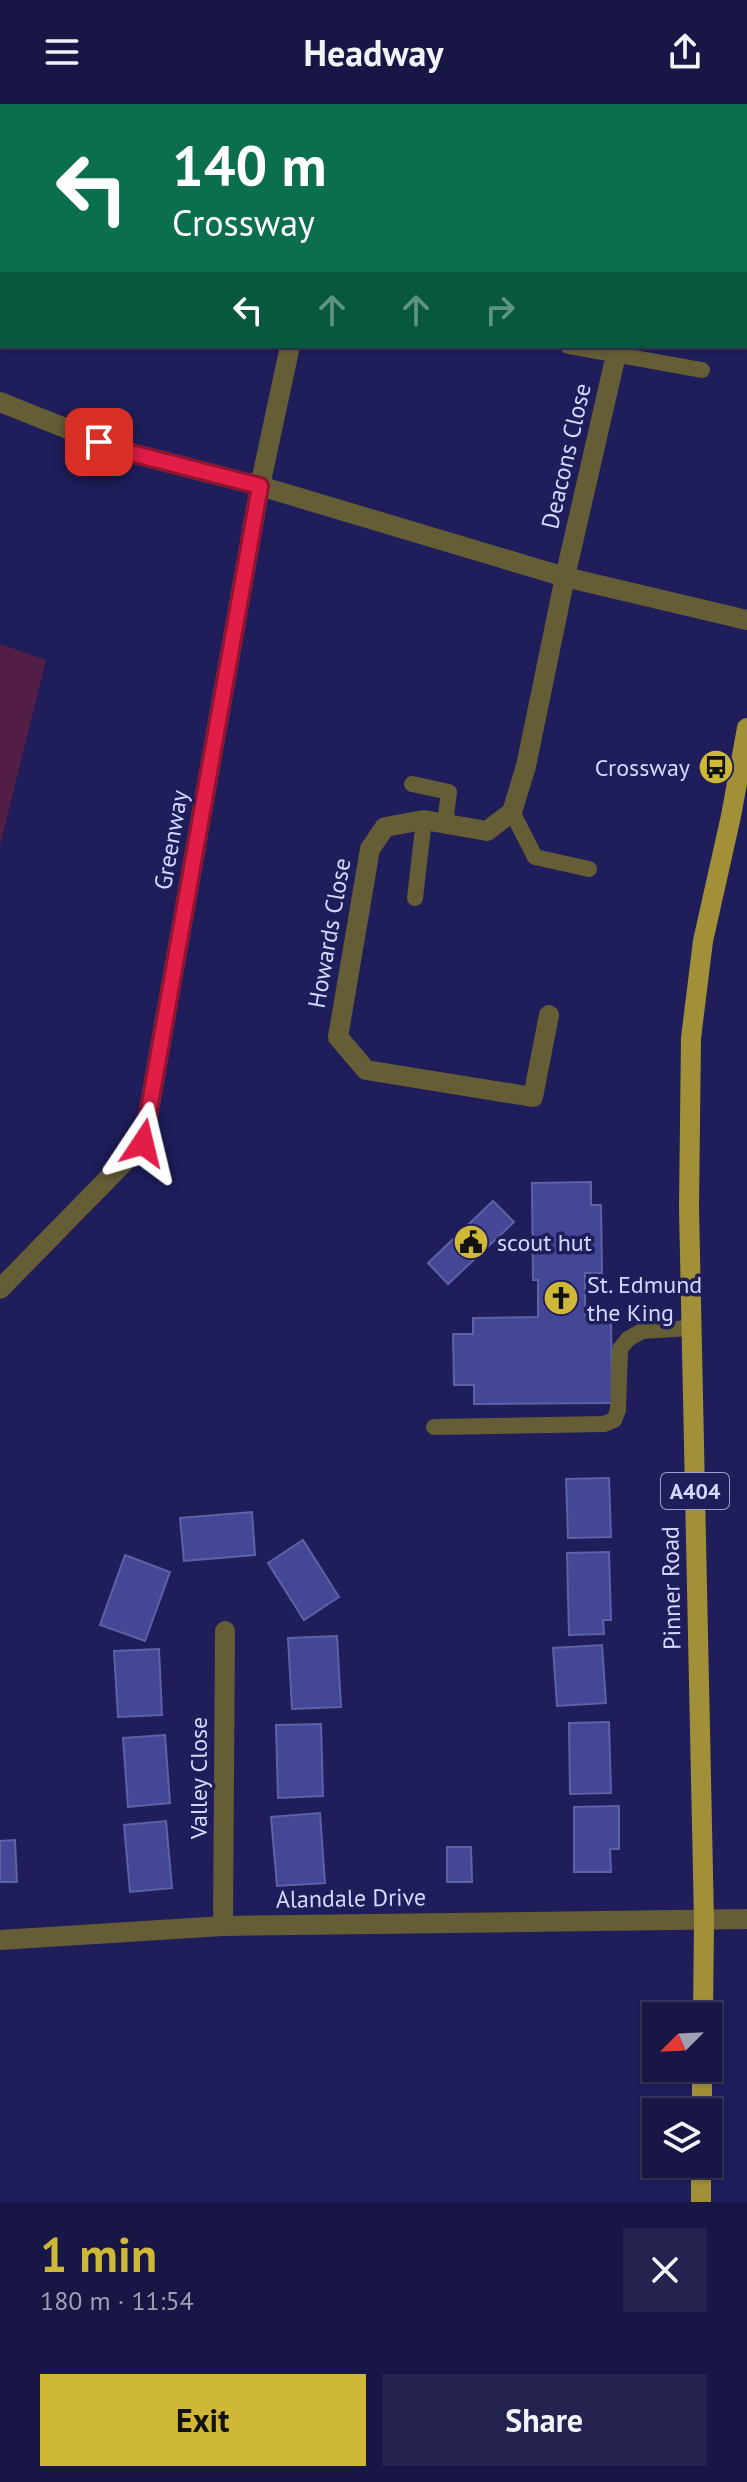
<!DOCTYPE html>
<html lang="en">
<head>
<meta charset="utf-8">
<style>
  :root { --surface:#171644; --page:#24234f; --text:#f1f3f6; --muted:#9e9fb2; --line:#36355d; --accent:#cfb837 }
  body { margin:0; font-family:"PT Sans",sans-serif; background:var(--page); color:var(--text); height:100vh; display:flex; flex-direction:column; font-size:30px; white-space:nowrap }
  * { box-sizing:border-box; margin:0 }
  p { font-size:26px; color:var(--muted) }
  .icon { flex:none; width:44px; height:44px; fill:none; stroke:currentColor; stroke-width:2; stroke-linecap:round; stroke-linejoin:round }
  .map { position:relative; height:2098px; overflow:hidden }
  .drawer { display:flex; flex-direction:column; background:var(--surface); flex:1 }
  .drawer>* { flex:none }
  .guide { position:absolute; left:0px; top:0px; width:748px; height:244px; box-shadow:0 2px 6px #0004,0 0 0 2px var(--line); background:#0b6e4f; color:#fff; overflow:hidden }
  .needle { width:52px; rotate:246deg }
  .tools { position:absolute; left:642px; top:1898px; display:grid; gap:16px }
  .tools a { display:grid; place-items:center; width:80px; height:80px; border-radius:0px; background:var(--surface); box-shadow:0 2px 6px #0004,0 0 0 2px var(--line); font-size:40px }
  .pin { position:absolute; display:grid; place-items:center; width:68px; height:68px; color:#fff; margin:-34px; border-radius:16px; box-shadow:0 4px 12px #0006 }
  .me { position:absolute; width:88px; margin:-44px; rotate:10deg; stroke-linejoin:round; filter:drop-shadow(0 0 6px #0008) }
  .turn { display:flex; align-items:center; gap:28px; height:168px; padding:0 40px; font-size:36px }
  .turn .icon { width:104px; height:104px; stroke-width:2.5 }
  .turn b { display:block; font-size:56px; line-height:68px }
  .lanes { display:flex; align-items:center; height:76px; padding:0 40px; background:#0003; justify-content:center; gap:40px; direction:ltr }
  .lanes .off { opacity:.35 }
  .round { display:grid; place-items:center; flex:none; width:84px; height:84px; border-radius:0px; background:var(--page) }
  .summary { display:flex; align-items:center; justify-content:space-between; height:136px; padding:0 40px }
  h1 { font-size:48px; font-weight:700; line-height:60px; color:var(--accent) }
  .action { display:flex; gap:16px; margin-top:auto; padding:16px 40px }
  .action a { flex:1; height:92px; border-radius:0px; background:var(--accent); color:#111; font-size:32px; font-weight:700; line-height:92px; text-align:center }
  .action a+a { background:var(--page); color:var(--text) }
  header { display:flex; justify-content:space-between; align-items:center; height:104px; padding:0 40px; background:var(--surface); font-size:36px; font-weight:700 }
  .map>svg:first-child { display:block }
</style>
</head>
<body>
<header><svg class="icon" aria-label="menu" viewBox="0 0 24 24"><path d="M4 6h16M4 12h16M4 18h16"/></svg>Headway<svg class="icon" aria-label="share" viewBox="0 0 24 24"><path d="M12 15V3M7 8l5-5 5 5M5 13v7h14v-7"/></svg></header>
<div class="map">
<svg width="747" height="2098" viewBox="0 0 747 2098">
  <rect width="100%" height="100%" fill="#1f1d5a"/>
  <path fill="#531e45" d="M 0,540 L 46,556 L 0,742 Z"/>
  <path fill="#444696" stroke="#5d62a5" stroke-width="2" d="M 591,1078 L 591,1101 L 601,1101 L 602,1169 L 585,1169 L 585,1212 L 611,1212 L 612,1299 L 474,1300 L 474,1281 L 454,1281 L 453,1230 L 473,1230 L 473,1214 L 538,1213 L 538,1176 L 533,1176 L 532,1079 Z
    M 493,1097 L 514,1118 L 448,1180 L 428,1159 Z
    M 609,1374 L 611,1433 L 568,1434 L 566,1375 Z
    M 252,1408 L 255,1451 L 184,1457 L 180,1414 Z
    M 303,1436 L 339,1493 L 304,1516 L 268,1459 Z
    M 609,1448 L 611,1516 L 603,1516 L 604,1530 L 569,1531 L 567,1449 Z
    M 125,1451 L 170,1468 L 145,1537 L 100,1521 Z
    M 337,1532 L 341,1603 L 292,1605 L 288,1534 Z
    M 602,1541 L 606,1599 L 557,1602 L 553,1544 Z
    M 159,1545 L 162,1611 L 118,1613 L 114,1547 Z
    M 609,1618 L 611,1689 L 570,1690 L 569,1619 Z
    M 321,1620 L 323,1692 L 278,1694 L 276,1621 Z
    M 165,1631 L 170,1699 L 128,1703 L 123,1634 Z
    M 619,1702 L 619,1745 L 610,1745 L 611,1768 L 574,1768 L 574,1703 Z
    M 320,1709 L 325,1779 L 277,1782 L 271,1713 Z
    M 166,1717 L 172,1784 L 130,1788 L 124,1721 Z
    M 15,1736 L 17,1778 L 0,1778 L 0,1737 Z
    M 447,1743 L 471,1743 L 472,1778 L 447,1778 Z"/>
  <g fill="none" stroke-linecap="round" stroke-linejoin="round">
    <path stroke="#645d36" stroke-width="16" d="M 568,242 L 702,266
      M 412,680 L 449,688 L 445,719
      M 512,708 L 535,753 L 589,765
      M 415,794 L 424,716
      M 434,1323 L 604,1320 L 614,1316 L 618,1306 L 620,1245 L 628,1235 L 642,1227 L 691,1224"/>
    <path stroke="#645d36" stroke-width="20" d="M 152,0 L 154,2
      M 0,298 L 123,347 L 260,382 L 565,473 L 747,516
      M 549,911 L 533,993 L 366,966 L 338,933 L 370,745 L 385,723 L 424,716 L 487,727 L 512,708 L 526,662 L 565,473 L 618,242
      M 0,1185 L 143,1039 L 260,382 L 290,242
      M 223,1822 L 225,1527
      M 0,1836 L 223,1822 L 747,1815"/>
    <path stroke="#a19038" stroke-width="20" d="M 703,1912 L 704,1817 L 689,1103 L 691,934 L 703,837 L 731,712 L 747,624
      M 702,2008 L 702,1964
      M 701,2098 L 701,2060"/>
  </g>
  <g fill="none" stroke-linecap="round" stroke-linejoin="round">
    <defs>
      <path id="route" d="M 99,338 L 123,347 L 260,382 L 143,1039"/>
    </defs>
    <use href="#route" stroke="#92132f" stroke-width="20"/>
    <use href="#route" stroke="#e11d48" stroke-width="14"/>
  </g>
  <defs>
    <symbol id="bus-disc" viewBox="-11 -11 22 22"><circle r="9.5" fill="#cfb837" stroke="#1f1d5a"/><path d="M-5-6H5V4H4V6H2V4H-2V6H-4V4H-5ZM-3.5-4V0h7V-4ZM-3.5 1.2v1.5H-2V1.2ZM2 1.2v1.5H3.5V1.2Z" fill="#111"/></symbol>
    <symbol id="civic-disc" viewBox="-11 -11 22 22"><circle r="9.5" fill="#cfb837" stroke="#1f1d5a"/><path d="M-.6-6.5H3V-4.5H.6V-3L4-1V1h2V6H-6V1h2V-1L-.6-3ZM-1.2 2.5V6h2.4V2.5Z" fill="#111"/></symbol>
    <symbol id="church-disc" viewBox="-11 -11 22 22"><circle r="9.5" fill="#cfb837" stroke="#1f1d5a"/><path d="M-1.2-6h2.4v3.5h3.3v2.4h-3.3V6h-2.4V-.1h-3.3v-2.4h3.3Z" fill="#111"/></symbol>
  </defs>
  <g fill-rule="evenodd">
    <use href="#bus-disc" x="696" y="643" width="40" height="40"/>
    <use href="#civic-disc" x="451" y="1118" width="40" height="40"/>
    <use href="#church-disc" x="541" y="1174" width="40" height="40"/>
  </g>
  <g text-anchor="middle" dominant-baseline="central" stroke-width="7" stroke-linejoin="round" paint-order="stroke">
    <rect fill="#1f1d5a" stroke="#9da1ce" stroke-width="2" x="661" y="1369" width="68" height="36" rx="6"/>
    <g font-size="22" font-weight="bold" fill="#d3d9ff">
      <text x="695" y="1387">A404</text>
    </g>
    <g font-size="24" fill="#d3d9ff" stroke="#1f1d5a">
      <text transform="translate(566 352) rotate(-77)">Deacons Close</text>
      <text transform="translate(171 736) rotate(-80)">Greenway</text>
      <text transform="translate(329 829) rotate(-80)">Howards Close</text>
      <text transform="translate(671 1484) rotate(-91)">Pinner Road</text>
      <text transform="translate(198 1674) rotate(-90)">Valley Close</text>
      <text transform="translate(351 1794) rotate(-1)">Alandale Drive</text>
    </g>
    <g font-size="24" fill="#d3d9ff" stroke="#1f1d5a" text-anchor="start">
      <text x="690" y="663" text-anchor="end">Crossway</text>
      <text x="497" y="1138">scout hut</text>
      <text x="587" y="1180">St. Edmund<tspan x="587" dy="28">the King</tspan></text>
    </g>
  </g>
</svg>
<div class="tools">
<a><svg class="needle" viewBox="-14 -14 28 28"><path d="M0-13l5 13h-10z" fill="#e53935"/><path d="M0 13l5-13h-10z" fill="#9e9fb2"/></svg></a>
<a><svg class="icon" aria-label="layers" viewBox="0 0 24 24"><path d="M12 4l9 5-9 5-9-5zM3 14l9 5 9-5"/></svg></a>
</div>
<div class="pin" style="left:99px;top:338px;background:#d93025"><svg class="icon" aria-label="arrive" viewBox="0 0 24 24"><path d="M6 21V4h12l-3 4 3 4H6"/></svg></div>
<svg class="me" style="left:143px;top:1039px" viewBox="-20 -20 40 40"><path d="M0-17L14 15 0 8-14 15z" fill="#e11d48" stroke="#fff" stroke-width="4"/></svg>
<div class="guide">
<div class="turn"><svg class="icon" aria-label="left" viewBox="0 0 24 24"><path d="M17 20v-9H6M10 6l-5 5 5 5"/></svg><div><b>140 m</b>Crossway</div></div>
<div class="lanes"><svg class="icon" aria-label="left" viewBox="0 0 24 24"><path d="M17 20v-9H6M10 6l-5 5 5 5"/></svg><svg class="icon off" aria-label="ahead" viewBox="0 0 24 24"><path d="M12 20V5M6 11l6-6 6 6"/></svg><svg class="icon off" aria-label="ahead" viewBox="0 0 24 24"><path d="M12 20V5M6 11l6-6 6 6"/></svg><svg class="icon off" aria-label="right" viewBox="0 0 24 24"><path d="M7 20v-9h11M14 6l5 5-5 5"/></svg></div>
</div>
</div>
<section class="drawer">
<div class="summary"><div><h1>1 min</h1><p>180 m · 11:54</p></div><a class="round"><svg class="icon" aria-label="close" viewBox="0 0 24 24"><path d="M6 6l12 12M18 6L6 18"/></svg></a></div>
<div class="action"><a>Exit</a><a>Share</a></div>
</section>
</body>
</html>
